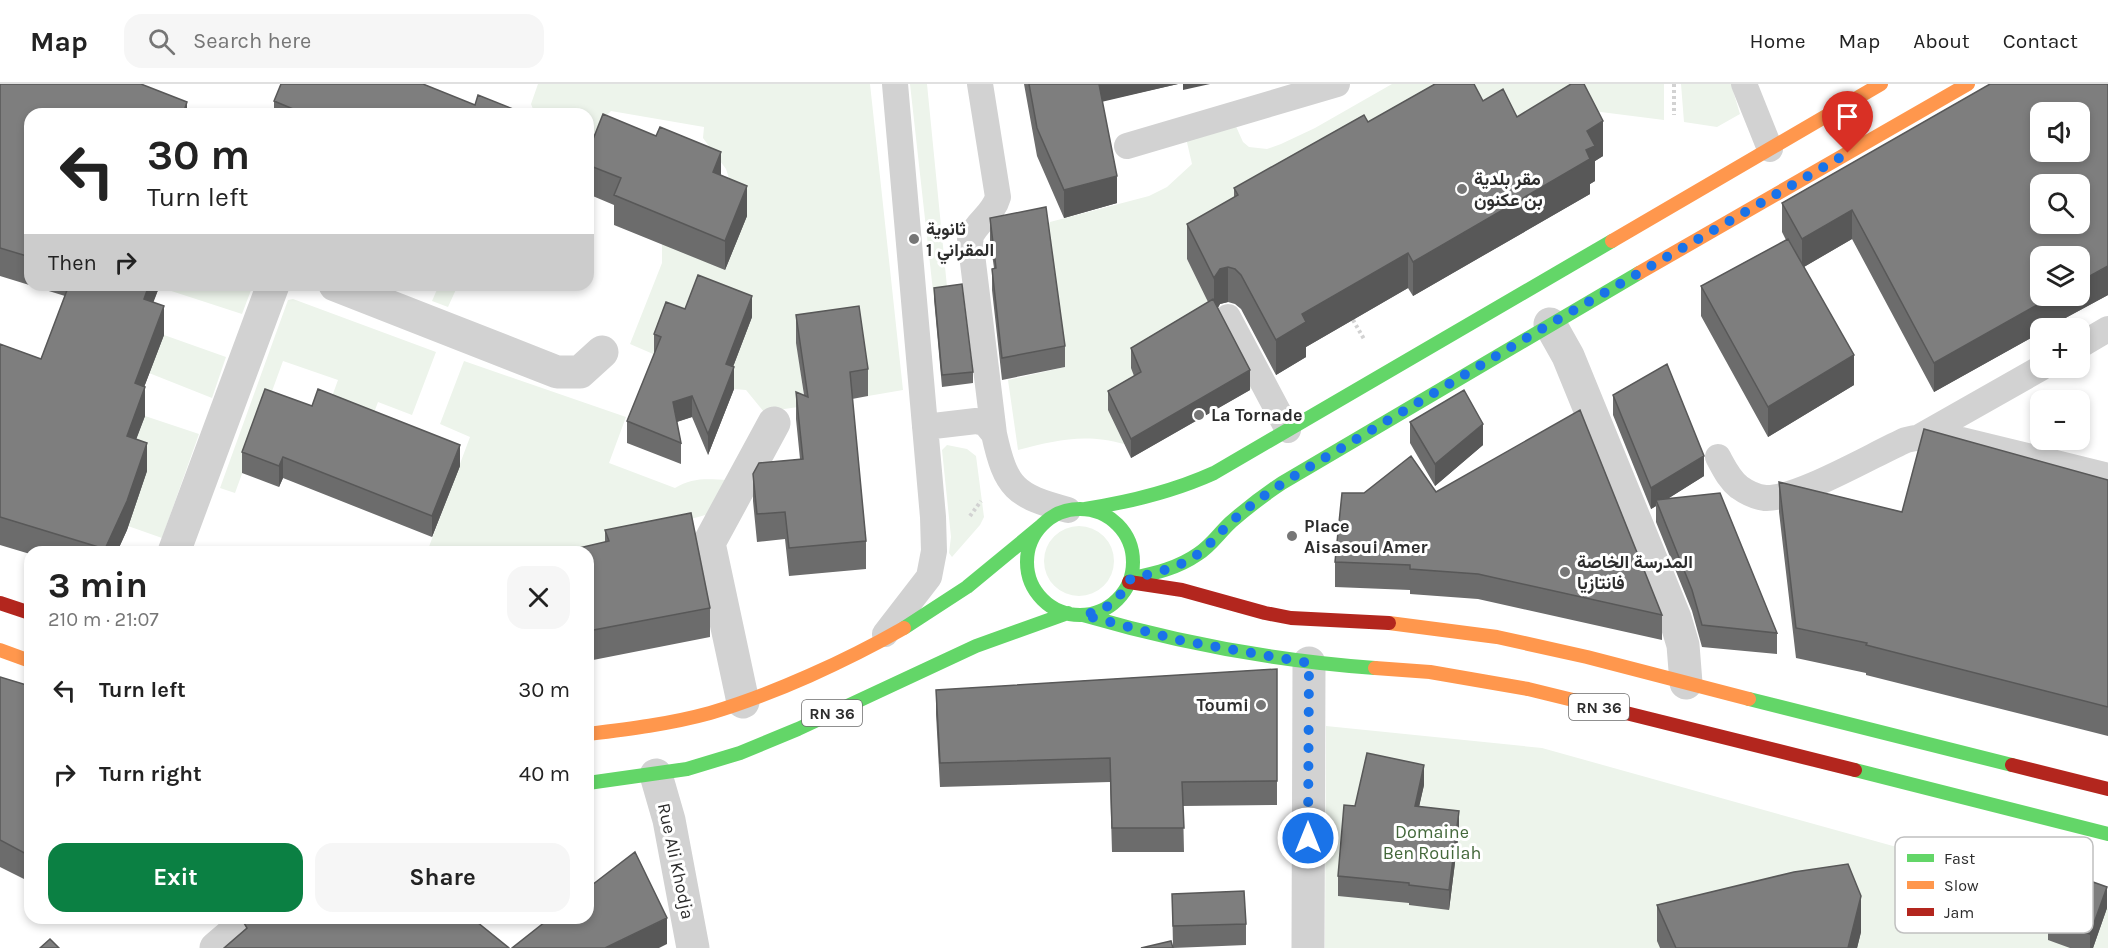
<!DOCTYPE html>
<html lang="en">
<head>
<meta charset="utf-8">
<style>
  :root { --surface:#fff; --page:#f6f6f6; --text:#222; --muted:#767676; --line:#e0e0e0; --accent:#0b8043 }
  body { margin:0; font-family:Karla,Vazirmatn,sans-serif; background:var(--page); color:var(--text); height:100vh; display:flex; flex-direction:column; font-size:22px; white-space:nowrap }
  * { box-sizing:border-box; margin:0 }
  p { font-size:20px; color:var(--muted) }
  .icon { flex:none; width:33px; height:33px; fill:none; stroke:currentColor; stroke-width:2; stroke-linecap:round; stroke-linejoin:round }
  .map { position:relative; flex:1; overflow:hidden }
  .drawer { position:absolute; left:24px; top:462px; width:570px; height:378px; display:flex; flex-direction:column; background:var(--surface); border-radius:18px; box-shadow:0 3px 9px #0003 }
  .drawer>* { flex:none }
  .guide { position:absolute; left:24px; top:24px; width:570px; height:183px; border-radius:18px; box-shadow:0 3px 9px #0003; background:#fff; color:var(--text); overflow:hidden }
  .fabs { position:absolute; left:2030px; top:18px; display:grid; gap:12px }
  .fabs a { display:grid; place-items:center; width:60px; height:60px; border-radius:12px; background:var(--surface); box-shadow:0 3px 9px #0003; font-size:30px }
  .pin { position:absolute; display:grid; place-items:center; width:51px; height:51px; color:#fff; margin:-62px -26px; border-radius:50% 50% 50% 0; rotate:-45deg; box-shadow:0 0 6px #0007 }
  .pin .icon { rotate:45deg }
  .me { position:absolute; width:66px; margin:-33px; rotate:0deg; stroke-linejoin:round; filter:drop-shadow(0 0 4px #0008) }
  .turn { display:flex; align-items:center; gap:21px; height:126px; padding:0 24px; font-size:27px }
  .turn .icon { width:78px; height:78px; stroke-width:2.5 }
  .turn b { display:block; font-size:42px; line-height:51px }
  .then { display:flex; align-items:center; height:57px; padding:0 24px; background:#0003; gap:12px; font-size:22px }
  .round { display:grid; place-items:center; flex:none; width:63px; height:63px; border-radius:18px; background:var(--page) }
  .head { display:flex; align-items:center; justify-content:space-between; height:102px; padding:0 24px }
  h1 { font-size:36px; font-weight:700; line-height:45px }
  .button { display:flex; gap:12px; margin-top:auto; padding:12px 24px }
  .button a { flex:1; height:69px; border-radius:18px; background:var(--accent); color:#fff; font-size:24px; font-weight:700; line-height:69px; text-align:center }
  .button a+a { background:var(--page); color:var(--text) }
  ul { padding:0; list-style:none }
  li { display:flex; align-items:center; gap:18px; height:84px; padding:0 24px }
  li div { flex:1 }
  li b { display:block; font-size:22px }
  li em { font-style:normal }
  header { display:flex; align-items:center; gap:36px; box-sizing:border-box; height:84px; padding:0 30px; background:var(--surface); border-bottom:2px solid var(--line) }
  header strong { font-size:28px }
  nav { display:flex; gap:33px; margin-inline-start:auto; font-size:21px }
  .search { width:420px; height:54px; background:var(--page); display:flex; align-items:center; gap:15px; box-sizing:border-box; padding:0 21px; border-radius:18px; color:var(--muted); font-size:22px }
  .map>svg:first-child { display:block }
</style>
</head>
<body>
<header>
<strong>Map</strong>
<div class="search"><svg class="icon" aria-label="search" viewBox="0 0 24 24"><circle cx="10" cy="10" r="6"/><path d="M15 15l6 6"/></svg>Search here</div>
<nav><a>Home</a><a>Map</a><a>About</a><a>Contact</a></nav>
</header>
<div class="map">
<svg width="2108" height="864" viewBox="0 0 2108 864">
  <rect width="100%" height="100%" fill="#fff"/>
  <path fill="#edf4eb" d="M 538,0 L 870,0 L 903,306 L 868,312 L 859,250 L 797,259 L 805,322 L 764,328 L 746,306 L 734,305 L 630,260 L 662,179 L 662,153 L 734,110 L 726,85 L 703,54 L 704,43 L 611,27 L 602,36 L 593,51 L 588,53 L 588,30 L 535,30 L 531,20 Z
    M 910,0 L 927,0 L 948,213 L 934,216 Z
    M 1392,0 L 1664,0 L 1664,36 L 1585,26 L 1187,175 L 1252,304 L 1244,309 L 1141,307 L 1124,360 C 1085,349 1056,356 1018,366 L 1008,296 L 1065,283 L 1046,145 L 1050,138 L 1149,112 L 1167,103 L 1192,80 L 1186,54 L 1234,38 L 1243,58 L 1249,63 L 1267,65 L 1281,60 L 1315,44 Z
    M 1681,0 L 1731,0 L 1740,30 L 1717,43 L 1684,38 Z
    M 160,201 L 253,201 L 242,230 L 159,203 Z
    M 439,201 L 458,201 L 448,223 L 432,217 Z
    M 293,215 L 436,268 L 412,331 L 378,318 L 368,345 L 326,329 L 338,296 L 283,277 L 235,409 L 220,404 L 288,216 Z
    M 164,251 L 226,273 L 212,314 L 149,289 Z
    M 464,277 L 626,333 L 609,379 L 675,404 C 692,393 708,395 728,396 L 709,430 L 571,468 L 427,468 L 470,353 L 440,340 Z
    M 145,332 L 199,350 L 162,454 L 128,442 L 127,380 Z
    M 947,361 L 967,365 L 976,372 L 984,433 L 980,441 L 952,473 L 949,469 L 951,453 L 942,366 Z
    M1044 477a35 35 0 1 1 70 0a35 35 0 1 1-70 0Z
    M 1326,642 L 1542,664 L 2065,810 L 2108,825 L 2108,864 L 1325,864 Z"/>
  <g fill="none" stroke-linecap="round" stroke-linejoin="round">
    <path stroke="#d2d2d2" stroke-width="4" stroke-dasharray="3 3" stroke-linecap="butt" d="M 1674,0 L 1674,31
      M 1353,236 L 1364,255
      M 970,432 L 981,417"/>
    <path stroke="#d2d2d2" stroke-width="26" d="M 980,0 L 998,113 C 993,131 977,137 970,154 L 994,350 C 1006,404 1015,412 1068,426
      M 1744,0 L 1770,65
      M 1127,62 L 1337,0
      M 1228,233 L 1288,346
      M 2079,262 L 2108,245
      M 925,343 L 976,337 L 985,339 L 994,350
      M 1921,352 L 2041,284
      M 1718,373 C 1724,384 1729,395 1739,403 C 1746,408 1756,413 1765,414 C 1796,416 1874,370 1906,356 C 1925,351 1940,352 1958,355 L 2108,392
      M 885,550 L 929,493 L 934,467 L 933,433 L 895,0"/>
    <path stroke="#d2d2d2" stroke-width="33" d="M 335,201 L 557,288 L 580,288 L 602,268
      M 1550,240 L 1568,272 L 1675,534 L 1683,561 L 1686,599
      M 174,468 L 273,201
      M 743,618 L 709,459 L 774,339
      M 656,691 L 669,736 L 693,864
      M 216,864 L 251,834
      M 1308,864 L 1309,579"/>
    <path stroke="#63d668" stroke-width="14" d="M 1085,425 C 1130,418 1172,408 1214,389 L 1612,157
      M1027 478a53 53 0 1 1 106 0a53 53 0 1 1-106 0Z
      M 1133,494 C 1156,489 1178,484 1198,470 C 1211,462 1219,449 1231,438 C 1247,424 1264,411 1282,399 L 1639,189
      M 1083,531 C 1179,559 1276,577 1375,584
      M 904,544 L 967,503 L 1041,442
      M 1749,615 L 2012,681
      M 1855,686 L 2108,750
      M 588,699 L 687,685 L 740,669 L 798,645 L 976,562 L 1068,529"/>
    <path stroke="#ff974d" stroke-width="14" d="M 1612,157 L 1881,0
      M 1639,189 L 1968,0
      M 1389,539 L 1497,553 L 1587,573 L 1749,615
      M 0,566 L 30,577
      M 1375,584 L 1430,588 L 1528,605 L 1626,629
      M 588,650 C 629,645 670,640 710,629 C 774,610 846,577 904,544"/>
    <path stroke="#b3261e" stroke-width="14" d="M 1129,498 L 1182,506 L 1265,529 L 1291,534 L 1389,539
      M 0,519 L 30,529
      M 1626,629 L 1855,686
      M 2012,681 L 2108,705"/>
  </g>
  <path fill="#6c6c6c" d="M 0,0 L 187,30 L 30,30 L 30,201 L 160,201 L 153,218 L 164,251 L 144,303 L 145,332 L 136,355 L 147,387 L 127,446 L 117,468 L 30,468 L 30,470 L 0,461 L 0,260 L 41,275 L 65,212 L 0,192 Z
    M 1024,0 L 1178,0 L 1102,17 L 1117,119 L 1064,134 L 1037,72 Z
    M 1433,0 L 1474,0 L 1483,17 L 1603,72 L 1595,77 L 1595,97 L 1590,100 L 1590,110 L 1413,212 L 1408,204 L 1306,263 L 1306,273 L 1276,291 L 1241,225 L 1235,220 L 1228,218 L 1220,220 L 1218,224 L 1250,306 L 1131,374 L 1108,326 L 1108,307 L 1134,292 L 1131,284 L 1131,264 L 1208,218 L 1187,175 L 1187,140 L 1234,114 L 1234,104 L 1368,38 L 1433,1 Z
    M 1990,0 L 2108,211 L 2047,244 L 2040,244 L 2040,249 L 1934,308 L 1852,155 L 1804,183 L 1854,301 L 1768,353 L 1701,232 L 1701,202 L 1786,156 L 1782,148 L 1782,119 Z
    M 274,17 L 475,21 L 518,30 L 274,30 Z
    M 588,68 L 721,92 L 747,132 L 725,186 L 614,141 L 614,121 L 588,110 Z
    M 990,134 L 1065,262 L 1065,283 L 1002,296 L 992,206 L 992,185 L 994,184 L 990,156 Z
    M 934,204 L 973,288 L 973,299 L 942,303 L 934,215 Z
    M 685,225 L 752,233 L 733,283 L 734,305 L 708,371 L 692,333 L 677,338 L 681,359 L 681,380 L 627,359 L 627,337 L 654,271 L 654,250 Z
    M 796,231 L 868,285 L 868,312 L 852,315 L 866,457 L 866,485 L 789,492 L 785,455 L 757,458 L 753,417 L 753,390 L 800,375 L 796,335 L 796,308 L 804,311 L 796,259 Z
    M 1613,311 L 1704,392 L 1667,415 L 1777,549 L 1777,570 L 1702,563 L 1692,527 L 1656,438 L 1656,422 L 1651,425 L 1613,331 Z
    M 1410,338 L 1483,361 L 1435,402 L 1410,359 Z
    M 242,368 L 460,382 L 432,453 L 283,394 L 279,403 L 242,389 Z
    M 2108,396 L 2108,652 L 1866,591 L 1866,589 L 1796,574 L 1779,428 L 1779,398 L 1902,428 Z
    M 1436,408 L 1662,531 L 1662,556 L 1478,515 L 1410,510 L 1410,506 L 1335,503 L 1335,478 L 1364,409 Z
    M 605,446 L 710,524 L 710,553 L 588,577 L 588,468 L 605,458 Z
    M 1277,585 L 1277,721 L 1183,722 L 1184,768 L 1112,768 L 1110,698 L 940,703 L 936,630 L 936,606 Z
    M 0,593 L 30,602 L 30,798 L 0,783 Z
    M 1424,701 L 1419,722 L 1459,747 L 1449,826 L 1409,821 L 1409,819 L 1338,812 L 1338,792 L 1355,722 Z
    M 1172,810 L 1246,840 L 1246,861 L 1173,864 Z
    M 1657,821 L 1861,848 L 1857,864 L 1660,864 L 1657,857 Z
    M 2107,824 L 2093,864 L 2070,864 L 2048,856 L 2048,835 Z"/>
  <path fill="#585858" d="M 1097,0 L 1178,0 L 1097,19 Z
    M 1183,0 L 1210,0 L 1183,6 Z
    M 187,18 L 187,30 L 183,30 Z
    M 1603,37 L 1603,72 L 1595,77 L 1595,97 L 1590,100 L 1590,110 L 1413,212 L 1413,178 L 1587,47 Z
    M 721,68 L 721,98 L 713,88 Z
    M 1117,92 L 1117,119 L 1064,134 L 1064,106 Z
    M 747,102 L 747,132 L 725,186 L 725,157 Z
    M 1852,126 L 1852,155 L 1802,184 L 1802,155 Z
    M 1408,169 L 1408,204 L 1306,263 L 1306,273 L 1276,291 L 1276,256 L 1302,230 Z
    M 2108,182 L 2108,211 L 2047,244 L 2040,244 L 2040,249 L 1934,308 L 1934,279 L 2053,212 L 2079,212 L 2079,198 Z
    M 1228,183 L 1228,218 L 1220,220 L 1214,229 L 1214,194 L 1220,185 Z
    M 149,201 L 160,201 L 144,243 L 144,215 Z
    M 752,212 L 752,233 L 726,301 L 726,280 Z
    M 164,222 L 164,251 L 135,327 L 135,299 Z
    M 1854,271 L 1854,301 L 1768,353 L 1768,323 Z
    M 734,283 L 734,305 L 708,371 L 708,350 Z
    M 1250,286 L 1250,306 L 1131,374 L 1131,355 Z
    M 145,303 L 145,332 L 127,380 L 127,352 Z
    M 692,312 L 692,333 L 673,339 L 673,318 Z
    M 1483,340 L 1483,361 L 1435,402 L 1435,380 Z
    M 147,359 L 147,387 L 127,446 L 117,468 L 105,468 L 105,465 Z
    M 460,361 L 460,382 L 432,453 L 432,432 Z
    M 1704,372 L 1704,392 L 1658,421 L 1656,416 L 1656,422 L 1651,425 L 1651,404 Z
    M 283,373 L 283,394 L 279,403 L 279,382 Z
    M 1424,681 L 1424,701 L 1415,741 L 1415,722 Z
    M 1459,727 L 1459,747 L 1449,826 L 1449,806 Z
    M 2107,803 L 2107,824 L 2093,864 L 2090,864 L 2090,850 Z
    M 1861,812 L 1861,848 L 1857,864 L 1848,864 Z
    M 667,834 L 667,860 L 659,864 L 605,864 Z"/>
  <path fill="#7e7e7e" stroke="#585858" stroke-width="1.5" fill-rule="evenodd" d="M 0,0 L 141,0 L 187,18 L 183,30 L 30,30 L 30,173 L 0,164 Z
    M 281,0 L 423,0 L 475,21 L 478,11 L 518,27 L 517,30 L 305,30 L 274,17 Z
    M 1029,0 L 1099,0 L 1117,92 L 1064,106 L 1037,44 Z
    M 1435,0 L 1474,0 L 1483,17 L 1503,5 L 1517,33 L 1571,0 L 1584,0 L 1603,37 L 1587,47 L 1595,62 L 1586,66 L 1590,75 L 1413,178 L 1408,169 L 1302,230 L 1306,238 L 1276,256 L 1241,191 L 1235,185 L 1228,183 L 1220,185 L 1214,194 L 1187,140 L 1238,111 L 1234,104 L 1364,31 L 1368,38 Z
    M 1990,0 L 2108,0 L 2108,182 L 2079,198 L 2079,172 L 2040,172 L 2040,212 L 2053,212 L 1934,279 L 1852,126 L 1802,155 L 1782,119 ZM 2040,28 L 2079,28 L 2079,68 L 2040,68 ZM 2040,100 L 2079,100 L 2079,140 L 2040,140 Z
    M 603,30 L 656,52 L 660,43 L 721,68 L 713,88 L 747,102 L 725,157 L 614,111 L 621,94 L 588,81 L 588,68 Z
    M 1046,123 L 1065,262 L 1002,274 L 992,185 L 996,184 L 990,134 Z
    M 1788,155 L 1854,271 L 1768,323 L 1701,202 Z
    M 698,191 L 752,212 L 726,280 L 734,283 L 708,350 L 692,312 L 673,318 L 681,359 L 627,337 L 661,253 L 654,250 L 666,218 L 685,225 Z
    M 962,200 L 973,288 L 942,291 L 934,204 Z
    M 69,201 L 149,201 L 144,215 L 164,222 L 135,299 L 145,303 L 127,352 L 147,359 L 127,417 L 105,465 L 0,433 L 0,260 L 41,275 Z
    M 1213,215 L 1250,286 L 1131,355 L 1108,307 L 1141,288 L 1131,264 Z
    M 859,222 L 868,285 L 850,288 L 866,457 L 789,464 L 785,428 L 757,430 L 753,390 L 759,379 L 803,375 L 796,308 L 808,313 L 796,231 Z
    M 1667,280 L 1704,372 L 1651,404 L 1613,311 Z
    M 265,305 L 312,322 L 318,305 L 460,361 L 432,432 L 283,373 L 279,382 L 242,368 Z
    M 1464,306 L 1483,340 L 1435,380 L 1410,338 Z
    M 1580,326 L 1662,531 L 1478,490 L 1410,485 L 1410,481 L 1335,478 L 1342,409 L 1364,409 L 1411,372 L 1436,408 Z
    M 1924,345 L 2108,396 L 2108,623 L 1866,561 L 1867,559 L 1796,544 L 1779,398 L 1902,428 Z
    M 1720,409 L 1777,549 L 1702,541 L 1692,506 L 1656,416 Z
    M 691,429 L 710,524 L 588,547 L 588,468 L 562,468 L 609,457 L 605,446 Z
    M 1277,585 L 1277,697 L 1182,698 L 1184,744 L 1112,744 L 1110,674 L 940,679 L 936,606 Z
    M 0,593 L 30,602 L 30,772 L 0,756 Z
    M 1367,669 L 1424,681 L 1415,722 L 1459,727 L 1449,806 L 1409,801 L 1409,799 L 1338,792 L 1344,721 L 1355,722 Z
    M 635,768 L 667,834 L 605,864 L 512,864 L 550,834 L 588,834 L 588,804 Z
    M 1848,780 L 1861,812 L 1848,864 L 1676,864 L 1657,821 L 1794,788 Z
    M 2065,788 L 2107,803 L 2090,850 L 2048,835 Z
    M 1244,807 L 1246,840 L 1173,842 L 1172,810 Z
    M 250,834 L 472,834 L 509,864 L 224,864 L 247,844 L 244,839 Z
    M 50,855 L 59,864 L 40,864 Z
    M 1171,857 L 1173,864 L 1141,864 Z"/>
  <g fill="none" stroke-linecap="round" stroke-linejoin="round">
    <path stroke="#1a73e8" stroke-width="10" stroke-dasharray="0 18" d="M 1308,754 L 1309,579 L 1183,557 L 1083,531 C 1110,525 1118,517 1131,494 C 1152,490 1174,485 1192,474 C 1207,465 1217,451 1230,439 C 1252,419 1276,403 1301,388 L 1550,240 L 1848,69"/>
  </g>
  <g fill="#767676" stroke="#fff" stroke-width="2">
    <circle cx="1462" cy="105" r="6"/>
    <circle cx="914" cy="155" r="6"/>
    <circle cx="1199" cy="331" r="6"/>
    <circle cx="1292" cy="452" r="6"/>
    <circle cx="1565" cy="488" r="6"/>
    <circle cx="1261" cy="621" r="6"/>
  </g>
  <g text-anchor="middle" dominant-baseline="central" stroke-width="6" stroke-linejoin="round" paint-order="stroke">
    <g fill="#fff" stroke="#6c6c6c" stroke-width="1.5">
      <rect x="1569" y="610" width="60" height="26" rx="4.5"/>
      <rect x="802" y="616" width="60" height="26" rx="4.5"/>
    </g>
    <g font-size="16" font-weight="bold" fill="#2d2d2d">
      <text x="1599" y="623">RN 36</text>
      <text x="832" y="629">RN 36</text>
    </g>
    <g font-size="18" font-weight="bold" fill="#2d2d2d" stroke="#fff" text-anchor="start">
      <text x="1474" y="95">مقر بلدية<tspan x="1474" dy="21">بن عكنون</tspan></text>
      <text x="926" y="145">ثانوية<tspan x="926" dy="21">المقراني 1</tspan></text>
      <text x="1211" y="331">La Tornade</text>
      <text x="1304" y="442">Place<tspan x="1304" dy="21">Aisasoui Amer</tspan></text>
      <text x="1577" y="478">المدرسة الخاصة<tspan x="1577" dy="21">فانتازيا</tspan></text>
      <text x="1249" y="621" text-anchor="end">Toumi</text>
    </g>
    <g font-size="18" fill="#44683b" stroke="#fff">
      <text x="1432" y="748">Domaine<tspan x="1432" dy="21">Ben Rouilah</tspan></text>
    </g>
    <g font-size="18" fill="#2d2d2d" stroke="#fff">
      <text transform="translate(676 777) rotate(78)">Rue Ali Khodja</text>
    </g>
  </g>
  <rect x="1895" y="753" width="198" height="96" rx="9" fill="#fff" stroke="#c0c0c0" stroke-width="1.5"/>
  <rect x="1907" y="770" width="27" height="8" fill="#63d668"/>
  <rect x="1907" y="797" width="27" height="8" fill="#ff974d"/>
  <rect x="1907" y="824" width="27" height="8" fill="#b3261e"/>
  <g font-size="16" fill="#2d2d2d">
    <text x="1944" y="780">Fast</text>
    <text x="1944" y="807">Slow</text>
    <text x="1944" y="834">Jam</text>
  </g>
</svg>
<div class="fabs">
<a><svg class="icon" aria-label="sound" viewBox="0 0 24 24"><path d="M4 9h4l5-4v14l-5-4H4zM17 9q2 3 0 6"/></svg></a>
<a><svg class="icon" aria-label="search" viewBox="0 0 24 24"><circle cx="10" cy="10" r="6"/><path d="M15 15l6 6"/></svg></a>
<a><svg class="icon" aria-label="layers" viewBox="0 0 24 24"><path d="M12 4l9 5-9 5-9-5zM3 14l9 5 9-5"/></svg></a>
<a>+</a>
<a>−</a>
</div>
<div class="pin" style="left:1848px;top:69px;background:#d93025"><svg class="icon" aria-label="arrive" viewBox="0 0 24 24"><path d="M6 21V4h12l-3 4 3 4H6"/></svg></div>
<svg class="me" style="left:1308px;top:754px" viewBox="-20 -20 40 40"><circle r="17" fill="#1a73e8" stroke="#fff" stroke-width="3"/><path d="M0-11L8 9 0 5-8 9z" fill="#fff"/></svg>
<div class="guide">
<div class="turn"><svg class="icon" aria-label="left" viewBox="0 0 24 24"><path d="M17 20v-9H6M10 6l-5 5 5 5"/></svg><div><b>30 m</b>Turn left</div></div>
<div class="then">Then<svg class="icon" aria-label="right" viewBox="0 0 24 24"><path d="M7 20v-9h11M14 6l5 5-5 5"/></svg></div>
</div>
<section class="drawer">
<div class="head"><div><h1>3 min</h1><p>210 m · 21:07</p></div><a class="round"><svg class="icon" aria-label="close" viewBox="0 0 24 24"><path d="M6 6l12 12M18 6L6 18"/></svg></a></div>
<ul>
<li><svg class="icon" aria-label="left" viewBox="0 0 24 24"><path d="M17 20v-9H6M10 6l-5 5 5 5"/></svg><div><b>Turn left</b></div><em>30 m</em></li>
<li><svg class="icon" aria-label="right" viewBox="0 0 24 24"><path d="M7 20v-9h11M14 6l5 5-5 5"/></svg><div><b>Turn right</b></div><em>40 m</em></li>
</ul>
<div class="button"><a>Exit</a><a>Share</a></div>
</section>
</div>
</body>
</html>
